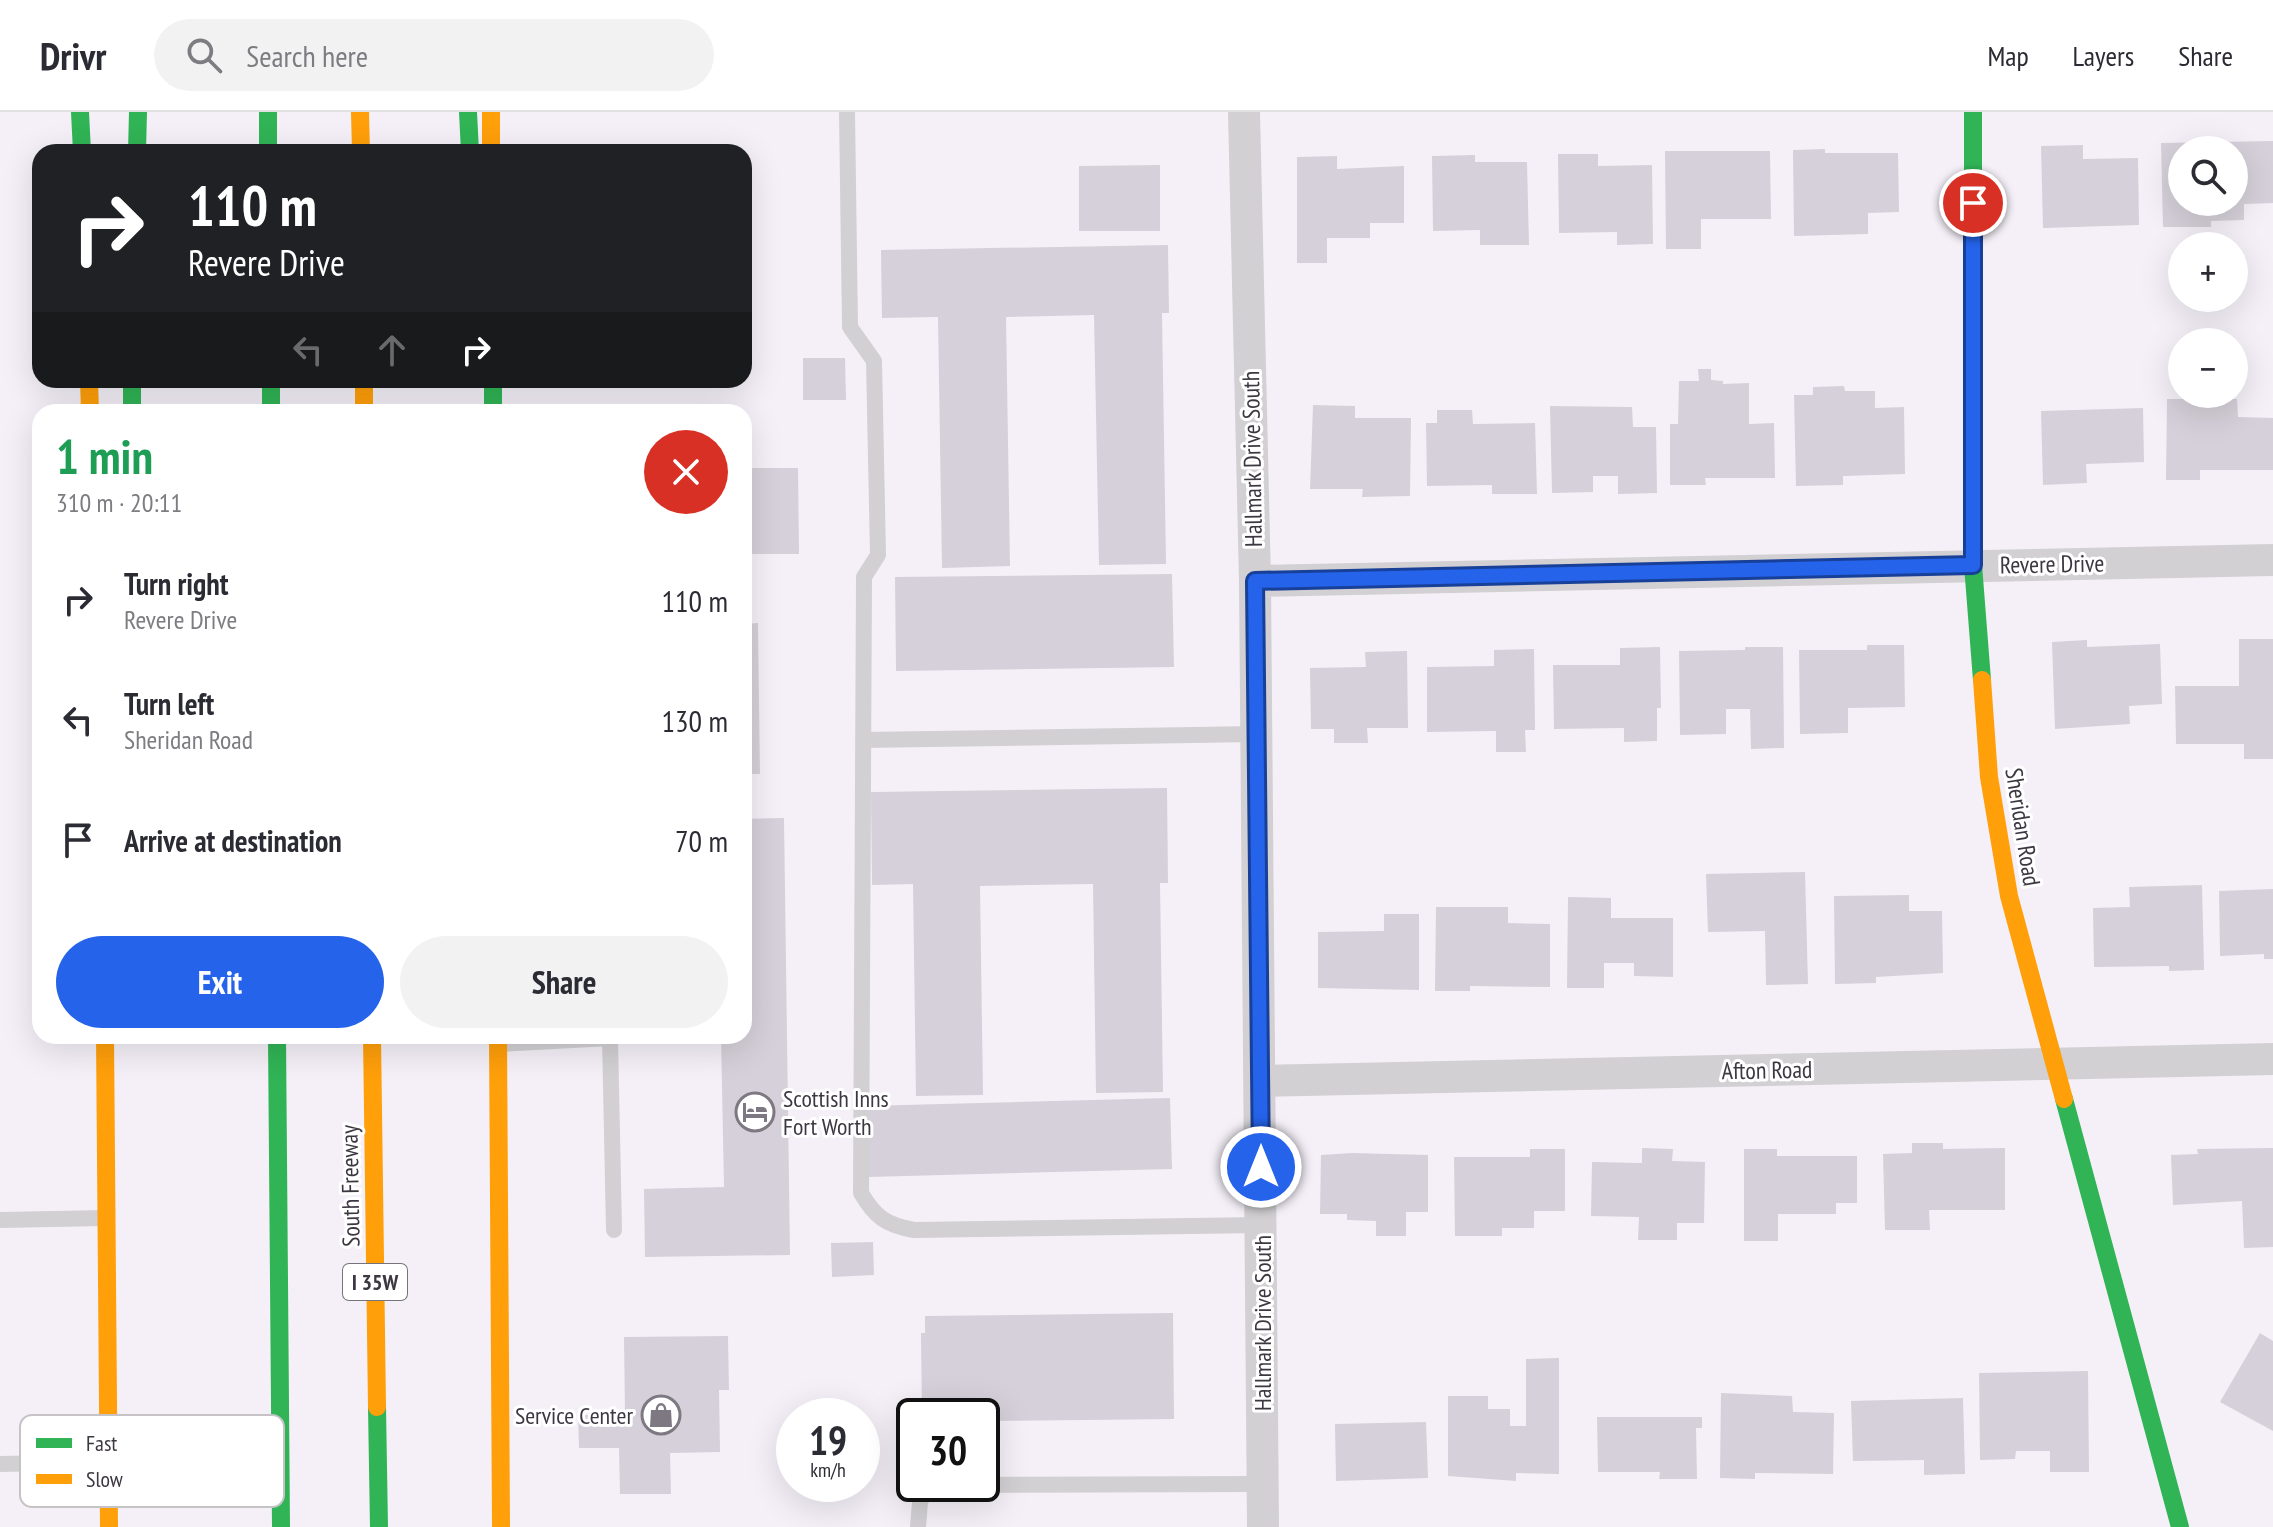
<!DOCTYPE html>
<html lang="en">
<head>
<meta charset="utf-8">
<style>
  :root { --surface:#fff; --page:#f2f2f3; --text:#2b2b33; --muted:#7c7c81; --line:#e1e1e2; --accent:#2563eb }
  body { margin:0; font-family:"PT Sans Narrow",sans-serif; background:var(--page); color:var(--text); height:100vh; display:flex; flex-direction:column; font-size:30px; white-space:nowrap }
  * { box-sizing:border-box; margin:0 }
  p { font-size:26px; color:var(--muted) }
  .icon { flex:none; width:44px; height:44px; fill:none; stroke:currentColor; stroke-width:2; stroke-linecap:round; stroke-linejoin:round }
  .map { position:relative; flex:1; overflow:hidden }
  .side { position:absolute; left:32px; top:292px; width:720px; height:640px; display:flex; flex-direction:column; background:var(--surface); border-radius:24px; box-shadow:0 8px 32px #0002 }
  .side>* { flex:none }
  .banner { position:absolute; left:32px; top:32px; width:720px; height:244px; border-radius:24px; box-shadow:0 8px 32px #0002; background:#202124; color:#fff; overflow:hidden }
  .buttons { position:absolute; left:2168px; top:24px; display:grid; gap:16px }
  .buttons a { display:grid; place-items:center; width:80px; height:80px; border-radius:50%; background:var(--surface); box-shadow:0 8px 32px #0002; font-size:40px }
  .speed { position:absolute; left:776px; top:1286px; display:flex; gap:16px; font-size:40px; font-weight:700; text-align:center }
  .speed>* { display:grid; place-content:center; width:104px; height:104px; border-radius:50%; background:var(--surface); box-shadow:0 8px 32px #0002; line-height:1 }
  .speed small { font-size:20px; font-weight:400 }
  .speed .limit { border:4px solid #111; border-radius:12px; background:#fff; color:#111 }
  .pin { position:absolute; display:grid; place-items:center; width:68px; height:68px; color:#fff; margin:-34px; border:4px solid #fff; border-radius:50%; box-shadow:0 2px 8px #0007 }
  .me { position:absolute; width:88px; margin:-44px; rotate:0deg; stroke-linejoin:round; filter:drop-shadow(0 0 6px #0008) }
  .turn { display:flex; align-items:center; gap:28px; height:168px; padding:0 24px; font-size:36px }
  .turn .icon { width:104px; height:104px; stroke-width:2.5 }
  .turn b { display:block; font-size:56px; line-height:68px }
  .lanes { display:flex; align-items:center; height:76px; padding:0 24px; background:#0003; justify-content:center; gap:40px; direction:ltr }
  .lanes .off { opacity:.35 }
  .round { display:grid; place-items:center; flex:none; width:84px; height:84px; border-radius:42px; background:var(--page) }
  .summary { display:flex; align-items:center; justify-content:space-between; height:136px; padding:0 24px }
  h1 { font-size:48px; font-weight:700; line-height:60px; color:#1e9e55 }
  .cta { display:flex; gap:16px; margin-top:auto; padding:16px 24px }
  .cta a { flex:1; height:92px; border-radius:48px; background:var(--accent); color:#fff; font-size:32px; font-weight:700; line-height:92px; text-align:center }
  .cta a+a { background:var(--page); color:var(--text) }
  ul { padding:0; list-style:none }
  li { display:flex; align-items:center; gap:24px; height:120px; padding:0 24px }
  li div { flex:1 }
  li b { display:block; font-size:30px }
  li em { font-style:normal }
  header { display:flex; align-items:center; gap:48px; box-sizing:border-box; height:112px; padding:0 40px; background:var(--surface); border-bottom:2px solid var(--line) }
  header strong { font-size:38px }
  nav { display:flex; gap:44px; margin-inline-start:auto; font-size:28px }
  .search { width:560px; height:72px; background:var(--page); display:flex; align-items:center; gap:20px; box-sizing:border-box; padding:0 28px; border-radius:44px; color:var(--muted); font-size:30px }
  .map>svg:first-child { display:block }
</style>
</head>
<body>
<header>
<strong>Drivr</strong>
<div class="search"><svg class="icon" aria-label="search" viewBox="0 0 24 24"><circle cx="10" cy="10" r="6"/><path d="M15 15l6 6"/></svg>Search here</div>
<nav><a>Map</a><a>Layers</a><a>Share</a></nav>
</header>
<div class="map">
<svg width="2273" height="1415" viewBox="0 0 2273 1415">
  <rect width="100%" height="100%" fill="#f5f0f8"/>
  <path fill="#d5d0d9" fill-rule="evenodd" d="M 2273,29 L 2273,91 L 2244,92 L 2244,108 L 2211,109 L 2211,115 L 2163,115 L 2161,31 ZM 2182,38 L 2234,38 L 2234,90 L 2182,90 Z
    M 2083,33 L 2083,47 L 2138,46 L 2139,113 L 2043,116 L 2041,34 Z
    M 1825,37 L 1825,41 L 1898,41 L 1899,100 L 1868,101 L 1868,122 L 1794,124 L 1793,38 Z
    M 1665,39 L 1770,39 L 1771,107 L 1701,107 L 1701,137 L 1666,137 Z
    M 1558,42 L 1598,42 L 1598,54 L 1652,53 L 1653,132 L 1617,133 L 1617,120 L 1559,121 Z
    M 1475,43 L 1475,50 L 1527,50 L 1529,133 L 1480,133 L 1480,118 L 1433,119 L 1432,44 Z
    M 1337,44 L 1337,57 L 1404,54 L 1404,111 L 1370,111 L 1370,126 L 1327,126 L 1327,151 L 1297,151 L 1297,45 Z
    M 1160,53 L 1160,119 L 1079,119 L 1079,54 Z
    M 1168,133 L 1169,201 L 1162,201 L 1166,452 L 1099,453 L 1094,203 L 1006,205 L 1010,454 L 942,456 L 938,205 L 882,206 L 881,138 Z
    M 803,246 L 845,246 L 846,288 L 803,288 Z
    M 1698,257 L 1711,257 L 1711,268 L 1723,269 L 1723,272 L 1749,271 L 1749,312 L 1774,311 L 1775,366 L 1705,366 L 1706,373 L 1670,373 L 1670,312 L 1678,312 L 1679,269 L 1699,269 Z
    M 1844,274 L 1845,279 L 1875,279 L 1875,296 L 1904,295 L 1905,362 L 1843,364 L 1843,373 L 1796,374 L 1794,283 L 1813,283 L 1813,275 Z
    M 2167,287 L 2237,287 L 2238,305 L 2273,306 L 2273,358 L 2200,358 L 2200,368 L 2166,368 Z
    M 1313,293 L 1355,294 L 1355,306 L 1411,306 L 1410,384 L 1362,385 L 1363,377 L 1310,377 Z
    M 1550,294 L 1632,295 L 1633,315 L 1656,315 L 1657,381 L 1618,382 L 1618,364 L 1593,364 L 1593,380 L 1552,381 Z
    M 2143,296 L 2144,350 L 2086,352 L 2087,371 L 2043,373 L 2041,299 Z
    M 1437,298 L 1472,298 L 1473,312 L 1535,311 L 1537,382 L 1492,382 L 1492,373 L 1427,374 L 1426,311 L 1437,311 Z
    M 744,356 L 798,356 L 799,442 L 744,442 Z
    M 1172,462 L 1174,555 L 896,559 L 895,465 Z
    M 758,511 L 760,662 L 744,662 L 744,512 Z
    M 2239,527 L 2273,527 L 2273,647 L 2244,647 L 2244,632 L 2176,632 L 2175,574 L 2239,574 Z
    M 2087,528 L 2087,535 L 2160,532 L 2162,592 L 2129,594 L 2130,612 L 2055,617 L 2052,530 Z
    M 1867,533 L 1904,533 L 1905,595 L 1848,596 L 1848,621 L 1800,622 L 1799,538 L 1867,538 Z
    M 1660,535 L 1661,596 L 1657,596 L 1657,629 L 1624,630 L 1624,616 L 1554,617 L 1553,553 L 1620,553 L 1620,536 Z
    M 1745,535 L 1783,535 L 1784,636 L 1751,637 L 1750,597 L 1726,597 L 1726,622 L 1680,623 L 1679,539 L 1745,538 Z
    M 1534,537 L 1535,618 L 1525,618 L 1526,640 L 1496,640 L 1496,619 L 1427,620 L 1427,555 L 1494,554 L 1494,538 Z
    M 1407,539 L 1408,616 L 1367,616 L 1368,631 L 1334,631 L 1334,617 L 1311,617 L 1310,556 L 1366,555 L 1365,540 Z
    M 1167,676 L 1168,771 L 1160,771 L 1163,980 L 1096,981 L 1093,772 L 980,774 L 983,983 L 916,984 L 913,772 L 872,773 L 871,680 Z
    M 784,706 L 790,1143 L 645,1145 L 644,1077 L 724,1075 L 721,924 L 744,924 L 744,707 Z
    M 1805,760 L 1808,872 L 1766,873 L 1765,819 L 1708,820 L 1706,762 Z
    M 2202,773 L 2204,858 L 2169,859 L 2169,854 L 2094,855 L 2093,796 L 2130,795 L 2129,775 Z
    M 2273,777 L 2273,847 L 2264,847 L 2264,842 L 2220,844 L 2219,779 Z
    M 1909,783 L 1909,799 L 1942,799 L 1943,861 L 1876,865 L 1876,871 L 1835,872 L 1834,784 Z
    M 1568,785 L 1611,786 L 1611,806 L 1673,806 L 1673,865 L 1634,864 L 1634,851 L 1604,851 L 1604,876 L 1567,876 Z
    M 1436,795 L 1508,795 L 1508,811 L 1550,812 L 1550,875 L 1470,874 L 1470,879 L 1435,879 Z
    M 1384,802 L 1419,802 L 1419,878 L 1318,876 L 1318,820 L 1384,819 Z
    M 1170,986 L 1172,1057 L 868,1065 L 866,994 Z
    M 1912,1031 L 1943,1031 L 1943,1037 L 2005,1036 L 2005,1098 L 1929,1098 L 1930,1118 L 1885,1118 L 1883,1042 L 1912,1041 Z
    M 1642,1036 L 1673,1037 L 1672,1049 L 1705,1050 L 1704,1111 L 1677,1111 L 1677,1128 L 1638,1128 L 1639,1105 L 1591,1104 L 1592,1050 L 1642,1051 Z
    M 2273,1036 L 2273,1135 L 2244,1136 L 2242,1089 L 2173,1093 L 2171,1043 L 2198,1042 L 2197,1037 Z
    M 1530,1037 L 1565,1037 L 1565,1099 L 1534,1099 L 1534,1116 L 1502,1116 L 1502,1124 L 1455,1124 L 1454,1045 L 1530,1045 Z
    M 1744,1037 L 1777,1037 L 1777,1044 L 1857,1044 L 1857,1091 L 1836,1091 L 1836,1102 L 1778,1102 L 1778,1129 L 1744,1129 Z
    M 1352,1041 L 1428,1043 L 1428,1100 L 1406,1100 L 1406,1124 L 1376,1124 L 1376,1109 L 1347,1108 L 1347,1102 L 1320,1102 L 1321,1043 Z
    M 873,1130 L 874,1163 L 832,1165 L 831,1131 Z
    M 1173,1201 L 1174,1307 L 982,1309 L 982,1304 L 922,1304 L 921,1221 L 925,1221 L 925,1204 Z
    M 2260,1221 L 2273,1229 L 2273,1319 L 2220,1290 Z
    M 728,1224 L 729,1278 L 719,1278 L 720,1340 L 670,1341 L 671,1382 L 620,1382 L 619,1336 L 579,1336 L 578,1303 L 625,1303 L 624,1225 Z
    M 1559,1246 L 1559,1362 L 1516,1361 L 1516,1369 L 1448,1364 L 1448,1284 L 1488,1284 L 1488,1297 L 1510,1297 L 1510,1314 L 1526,1314 L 1526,1247 Z
    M 2088,1259 L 2089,1360 L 2050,1360 L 2050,1339 L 2016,1339 L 2015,1347 L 1980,1348 L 1979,1261 Z
    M 1721,1281 L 1792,1284 L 1793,1300 L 1834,1301 L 1833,1362 L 1755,1361 L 1755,1367 L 1720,1366 Z
    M 1963,1286 L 1965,1362 L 1924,1363 L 1924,1348 L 1853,1349 L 1851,1289 Z
    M 1597,1305 L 1702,1305 L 1702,1316 L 1696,1316 L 1697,1367 L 1659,1367 L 1660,1360 L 1598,1360 Z
    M 1426,1310 L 1428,1366 L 1336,1369 L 1335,1312 Z"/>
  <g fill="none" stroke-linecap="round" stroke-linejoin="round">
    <path stroke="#d2d0d3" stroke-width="16" d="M 847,0 L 850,215 L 874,249 L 878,443 L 864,465 L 861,1081 C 875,1105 886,1113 914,1118 L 1261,1113
      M 863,628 L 1257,622
      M 500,932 L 610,926 L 614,1118
      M 0,1108 L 105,1106
      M 0,1352 L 107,1350
      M 918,1415 L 920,1390 L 927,1376 L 943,1373 L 1263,1372"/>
    <path stroke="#d2d0d3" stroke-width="32" d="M 1244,0 L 1255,469 L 1263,1415
      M 1255,469 L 2273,448
      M 1261,969 L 2273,947"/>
    <path stroke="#30b455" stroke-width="18" d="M 80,0 L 82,40
      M 268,0 L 268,40
      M 468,0 L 470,40
      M 1973,0 L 1973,453 L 1982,568
      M 137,40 L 138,0
      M 132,268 L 132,300
      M 271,268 L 271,300
      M 493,268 L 493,300
      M 277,924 L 281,1415
      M 2064,987 L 2180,1415
      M 377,1295 L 379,1415"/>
    <path stroke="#ff9f0a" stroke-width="18" d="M 360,0 L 361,40
      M 491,0 L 491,40
      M 89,268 L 90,300
      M 364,268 L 364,300
      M 1982,568 L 1989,665 L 2009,784 L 2064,987
      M 105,924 L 109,1415
      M 372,924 L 377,1295
      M 498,924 L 501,1415"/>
  </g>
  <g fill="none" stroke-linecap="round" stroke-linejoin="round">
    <defs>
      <path id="route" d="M 1261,1055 L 1255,469 L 1973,453 L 1973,91"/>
    </defs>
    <use href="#route" stroke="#184099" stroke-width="20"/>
    <use href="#route" stroke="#2563eb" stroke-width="14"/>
  </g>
  <defs>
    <symbol id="hotel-ring" viewBox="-11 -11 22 22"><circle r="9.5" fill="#fff" stroke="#7d7881" stroke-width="1.5"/><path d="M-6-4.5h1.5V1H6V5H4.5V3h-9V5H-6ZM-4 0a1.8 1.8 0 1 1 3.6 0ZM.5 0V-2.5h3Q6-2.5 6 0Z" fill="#7d7881"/></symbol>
    <symbol id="shop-ring" viewBox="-11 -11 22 22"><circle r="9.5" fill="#fff" stroke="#7d7881" stroke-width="1.5"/><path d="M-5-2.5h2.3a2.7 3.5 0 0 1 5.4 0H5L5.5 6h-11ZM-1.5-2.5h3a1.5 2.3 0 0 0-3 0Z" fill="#7d7881"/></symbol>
  </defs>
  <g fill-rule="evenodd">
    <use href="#hotel-ring" x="733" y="978" width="44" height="44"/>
    <use href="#shop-ring" x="639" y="1281" width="44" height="44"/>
  </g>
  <g text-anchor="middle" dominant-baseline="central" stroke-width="6" stroke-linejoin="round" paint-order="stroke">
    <rect fill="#fff" stroke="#77737a" stroke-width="2" x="343" y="1152" width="64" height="36" rx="6"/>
    <g font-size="22" font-weight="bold" fill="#3d3741">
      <text x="375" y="1170">I 35W</text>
    </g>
    <g font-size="24" fill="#3d3741" stroke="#fff">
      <text transform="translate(1252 347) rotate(-91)">Hallmark Drive South</text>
      <text transform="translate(2052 452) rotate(-1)">Revere Drive</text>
      <text transform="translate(2023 715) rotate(81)">Sheridan Road</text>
      <text transform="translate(1767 958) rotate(-1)">Afton Road</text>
      <text transform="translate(350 1074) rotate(-91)">South Freeway</text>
      <text transform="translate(1262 1211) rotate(-90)">Hallmark Drive South</text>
    </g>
    <g font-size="24" fill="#3d3741" stroke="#fff" text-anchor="start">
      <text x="783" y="986">Scottish Inns<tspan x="783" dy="28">Fort Worth</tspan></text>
      <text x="633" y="1303" text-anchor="end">Service Center</text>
    </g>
  </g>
  <rect x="20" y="1303" width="264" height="92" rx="12" fill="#fff" stroke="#c5c3c6" stroke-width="2"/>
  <rect x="36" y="1326" width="36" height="10" fill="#30b455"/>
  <rect x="36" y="1362" width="36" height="10" fill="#ff9f0a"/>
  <g font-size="22" fill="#3d3741">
    <text x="86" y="1339">Fast</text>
    <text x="86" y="1375">Slow</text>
  </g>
</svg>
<div class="buttons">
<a><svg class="icon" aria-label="search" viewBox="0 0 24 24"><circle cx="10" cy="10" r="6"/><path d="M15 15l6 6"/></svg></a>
<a>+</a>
<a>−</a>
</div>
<div class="speed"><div>19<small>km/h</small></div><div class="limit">30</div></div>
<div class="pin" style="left:1973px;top:91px;background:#d93025"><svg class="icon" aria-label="arrive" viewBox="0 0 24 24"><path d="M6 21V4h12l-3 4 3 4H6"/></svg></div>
<svg class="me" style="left:1261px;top:1055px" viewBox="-20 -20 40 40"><circle r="17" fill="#2563eb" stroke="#fff" stroke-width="3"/><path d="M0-11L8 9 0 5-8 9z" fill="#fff"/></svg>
<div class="banner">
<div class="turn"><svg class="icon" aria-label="right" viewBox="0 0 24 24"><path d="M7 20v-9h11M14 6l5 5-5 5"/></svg><div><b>110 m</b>Revere Drive</div></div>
<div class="lanes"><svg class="icon off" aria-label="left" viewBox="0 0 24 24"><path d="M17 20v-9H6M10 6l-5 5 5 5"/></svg><svg class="icon off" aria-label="ahead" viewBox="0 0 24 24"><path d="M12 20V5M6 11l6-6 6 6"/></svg><svg class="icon" aria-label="right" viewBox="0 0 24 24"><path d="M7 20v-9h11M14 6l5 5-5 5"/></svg></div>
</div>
<section class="side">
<div class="summary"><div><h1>1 min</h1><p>310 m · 20:11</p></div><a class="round" style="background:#d93025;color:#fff"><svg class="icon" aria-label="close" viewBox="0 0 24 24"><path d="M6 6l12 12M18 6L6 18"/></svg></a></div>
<ul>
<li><svg class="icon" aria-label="right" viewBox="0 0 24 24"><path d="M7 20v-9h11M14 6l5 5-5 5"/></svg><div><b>Turn right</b><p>Revere Drive</p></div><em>110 m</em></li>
<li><svg class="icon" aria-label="left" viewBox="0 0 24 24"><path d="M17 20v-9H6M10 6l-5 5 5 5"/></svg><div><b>Turn left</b><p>Sheridan Road</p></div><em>130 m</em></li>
<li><svg class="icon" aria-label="arrive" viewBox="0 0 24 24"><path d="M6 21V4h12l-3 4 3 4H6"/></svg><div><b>Arrive at destination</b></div><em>70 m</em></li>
</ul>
<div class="cta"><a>Exit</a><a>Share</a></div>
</section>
</div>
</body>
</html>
